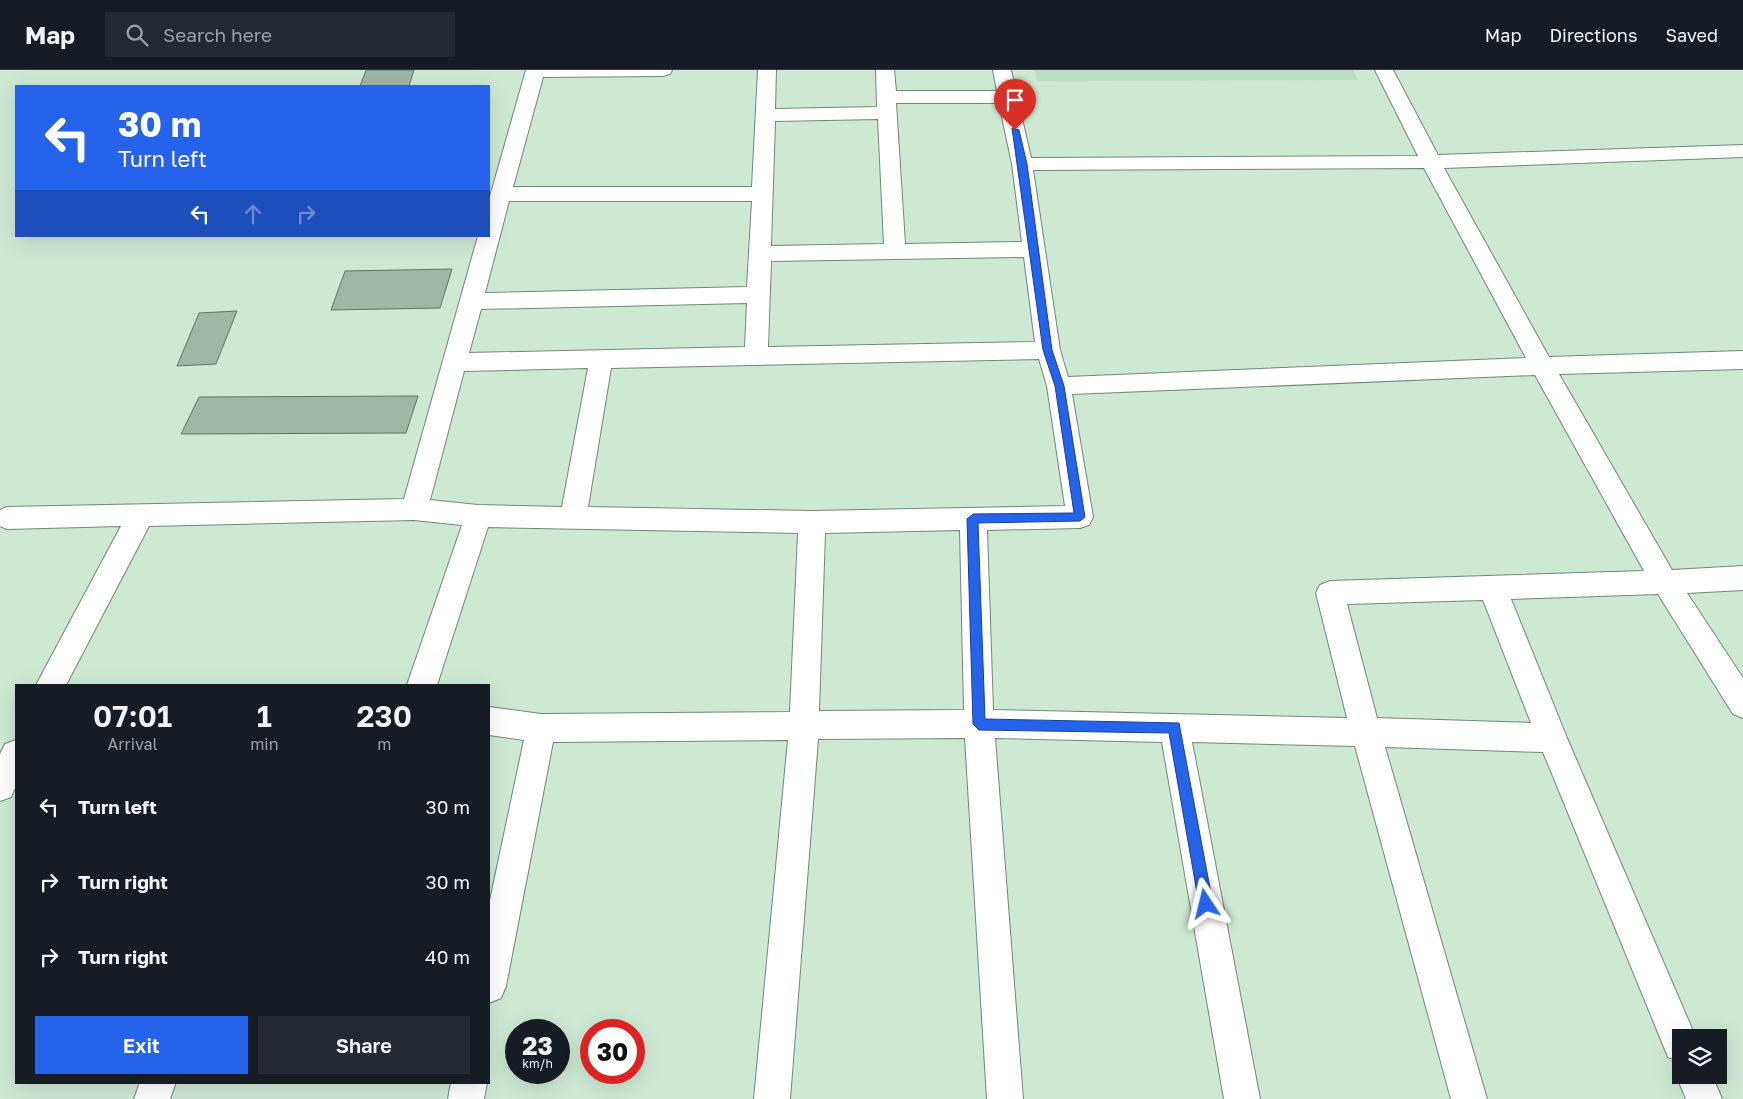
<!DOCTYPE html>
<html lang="en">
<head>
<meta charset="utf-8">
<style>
  :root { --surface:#171b24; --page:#242831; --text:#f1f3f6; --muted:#9ea1a6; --line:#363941; --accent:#2563eb }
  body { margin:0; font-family:"Golos Text",sans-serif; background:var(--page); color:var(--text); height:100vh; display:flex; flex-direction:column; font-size:19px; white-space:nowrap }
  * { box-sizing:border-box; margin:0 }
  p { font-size:16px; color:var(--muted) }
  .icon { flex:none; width:28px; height:28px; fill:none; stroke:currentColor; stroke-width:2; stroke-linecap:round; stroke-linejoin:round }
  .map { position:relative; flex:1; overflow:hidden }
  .panel { position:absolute; left:15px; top:614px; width:475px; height:400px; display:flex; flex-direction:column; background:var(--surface); border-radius:0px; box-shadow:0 5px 20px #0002 }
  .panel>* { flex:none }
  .hud { position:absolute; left:15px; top:15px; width:475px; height:152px; border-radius:0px; box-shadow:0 5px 20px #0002; background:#2563eb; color:#fff; overflow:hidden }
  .tools { position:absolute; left:1672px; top:959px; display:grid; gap:10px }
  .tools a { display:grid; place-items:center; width:55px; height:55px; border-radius:0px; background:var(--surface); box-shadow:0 5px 20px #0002; font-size:25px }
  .speed { position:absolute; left:505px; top:949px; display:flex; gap:10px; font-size:25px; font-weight:700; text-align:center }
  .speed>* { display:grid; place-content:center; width:65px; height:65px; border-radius:50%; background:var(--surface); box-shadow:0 5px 20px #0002; line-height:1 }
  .speed small { font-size:12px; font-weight:400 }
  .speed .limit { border:8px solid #d22; background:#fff; color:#111 }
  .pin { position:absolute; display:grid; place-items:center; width:42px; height:42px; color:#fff; margin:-51px -21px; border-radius:50% 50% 50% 0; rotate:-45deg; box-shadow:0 0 5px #0007 }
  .pin .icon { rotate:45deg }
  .me { position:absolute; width:55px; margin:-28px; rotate:350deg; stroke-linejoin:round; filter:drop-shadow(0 0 4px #0008) }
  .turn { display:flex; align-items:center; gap:18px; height:105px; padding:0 20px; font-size:22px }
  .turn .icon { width:65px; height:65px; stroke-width:2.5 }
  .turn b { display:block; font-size:35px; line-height:42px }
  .lanes { display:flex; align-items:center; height:48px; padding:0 20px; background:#0003; justify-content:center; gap:25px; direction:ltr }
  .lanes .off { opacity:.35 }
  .eta { display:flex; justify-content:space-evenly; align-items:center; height:85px; text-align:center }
  .eta b { font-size:30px; font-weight:600; line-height:35px }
  .cta { display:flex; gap:10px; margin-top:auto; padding:10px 20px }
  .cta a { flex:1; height:58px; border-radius:0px; background:var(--accent); color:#fff; font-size:20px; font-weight:600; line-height:58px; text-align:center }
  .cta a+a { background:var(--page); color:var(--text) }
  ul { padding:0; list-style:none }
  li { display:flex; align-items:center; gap:15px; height:75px; padding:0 20px }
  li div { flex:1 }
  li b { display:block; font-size:19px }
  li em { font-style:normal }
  header { display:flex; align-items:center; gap:30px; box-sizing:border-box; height:70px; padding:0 25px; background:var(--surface); border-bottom:1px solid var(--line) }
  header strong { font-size:24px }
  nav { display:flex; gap:28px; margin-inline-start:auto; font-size:18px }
  .search { width:350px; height:45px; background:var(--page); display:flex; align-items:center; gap:12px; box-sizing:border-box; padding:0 18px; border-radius:0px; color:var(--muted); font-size:19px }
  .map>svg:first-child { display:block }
</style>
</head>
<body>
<header>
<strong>Map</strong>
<div class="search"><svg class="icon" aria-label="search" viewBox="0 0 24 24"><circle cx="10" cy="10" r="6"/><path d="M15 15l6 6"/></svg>Search here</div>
<nav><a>Map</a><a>Directions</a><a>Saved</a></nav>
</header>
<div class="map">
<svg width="1743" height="1029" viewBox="0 0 1743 1029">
  <rect width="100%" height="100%" fill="#cde9d4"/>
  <path fill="#bbdec4" d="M 1035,0 L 1353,0 L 1358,10 L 1037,11 Z"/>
  <path fill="#9eb8a5" stroke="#5f7765" d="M 366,0 L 414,0 L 409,16 L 360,16 Z
    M 452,199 L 440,238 L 331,240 L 345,201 Z
    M 237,241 L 216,294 L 177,296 L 199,243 Z
    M 418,326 L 406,363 L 181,364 L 199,327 Z"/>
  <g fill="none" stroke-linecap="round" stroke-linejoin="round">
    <defs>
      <path id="minor" d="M 526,0 L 672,0 L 670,4 L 663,6 L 543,7 L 513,117 L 752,117 L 758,0 L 776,0 L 775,39 L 877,37 L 876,0 L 894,0 L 896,21 L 997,21 L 993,0 L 1011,0 L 1031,88 L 1418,86 L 1375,0 L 1393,0 L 1438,85 L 1743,75 L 1743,87 L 1444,98 L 1549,287 L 1743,281 L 1743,299 L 1559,304 L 1672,500 L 1743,496 L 1743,520 L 1687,523 L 1743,608 L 1743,648 L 1733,644 L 1658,524 L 1511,529 L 1567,668 L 1696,968 L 1681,968 L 1681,992 L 1668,987 L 1543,682 L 1385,677 L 1487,1029 L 1451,1029 L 1355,676 L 1192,672 L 1260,1029 L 1224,1029 L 1162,672 L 995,668 L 1023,1029 L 987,1029 L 965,668 L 818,669 L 790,1029 L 754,1029 L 788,670 L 553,672 L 506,916 L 501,928 L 489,933 L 489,835 L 524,670 L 489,665 L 489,637 L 541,644 L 790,642 L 798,463 L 488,457 L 437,615 L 407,615 L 462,455 L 414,450 L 149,456 L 66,615 L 36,615 L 121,456 L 7,459 L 0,456 L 0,440 L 7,437 L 404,429 L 478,166 L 489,166 L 489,130 ZM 896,33 L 999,33 L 1012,94 L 1022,172 L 905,174 ZM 878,49 L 884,174 L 771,176 L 775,51 ZM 1424,98 L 1526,288 L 1068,307 L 1060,280 L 1033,100 ZM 509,131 L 752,131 L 747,217 L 485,223 ZM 1024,187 L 1035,272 L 768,277 L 771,191 ZM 747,233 L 745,277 L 469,283 L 481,239 ZM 1039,289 L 1047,316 L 1065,436 L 812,441 L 588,437 L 611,298 ZM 588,298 L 562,437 L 478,435 L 430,430 L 464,301 ZM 1535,305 L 1644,501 L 1330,511 L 1320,515 L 1316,523 L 1347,648 L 993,640 L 987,460 L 1080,458 L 1089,455 L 1093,447 L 1072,324 ZM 960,460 L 964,640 L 819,641 L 825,463 ZM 1483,530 L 1531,653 L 1377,648 L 1347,534 Z
        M 16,670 L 16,716 L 11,727 L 0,731 L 0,684 L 5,674 Z
        M 1681,992 L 1681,1005 L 1712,1005 L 1722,1029 L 1686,1029 L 1676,1005 Z
        M 140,1012 L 176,1012 L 170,1029 L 134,1029 Z
        M 451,1012 L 487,1012 L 484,1029 L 448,1029 Z"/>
    </defs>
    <use href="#minor" stroke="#6f8976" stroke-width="2"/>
    <use href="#minor" fill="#fff" fill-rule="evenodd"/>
  </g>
  <path fill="#2563eb" stroke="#184099" d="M 1012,58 L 1019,60 L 1027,94 L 1052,280 L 1064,316 L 1085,447 L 1080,451 L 978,453 L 985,649 L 1179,653 L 1213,834 L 1211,838 L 1206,840 L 1201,838 L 1199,834 L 1169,663 L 979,660 L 973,654 L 967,449 L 973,444 L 1074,443 L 1055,316 L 1043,280 Z"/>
</svg>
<div class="tools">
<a><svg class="icon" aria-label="layers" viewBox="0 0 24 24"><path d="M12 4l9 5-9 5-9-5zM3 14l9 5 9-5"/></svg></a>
</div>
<div class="speed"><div>23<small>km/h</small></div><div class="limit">30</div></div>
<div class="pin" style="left:1015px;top:60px;background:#d93025"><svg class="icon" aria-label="arrive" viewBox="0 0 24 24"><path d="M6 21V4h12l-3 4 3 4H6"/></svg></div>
<svg class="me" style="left:1206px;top:834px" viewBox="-20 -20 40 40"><path d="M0-17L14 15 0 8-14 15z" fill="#2563eb" stroke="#fff" stroke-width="4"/></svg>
<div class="hud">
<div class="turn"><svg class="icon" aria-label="left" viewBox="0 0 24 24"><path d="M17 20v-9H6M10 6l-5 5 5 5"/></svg><div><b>30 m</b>Turn left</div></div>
<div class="lanes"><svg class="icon" aria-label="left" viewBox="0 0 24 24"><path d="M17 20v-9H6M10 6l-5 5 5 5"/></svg><svg class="icon off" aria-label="ahead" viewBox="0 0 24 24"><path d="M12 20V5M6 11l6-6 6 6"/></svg><svg class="icon off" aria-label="right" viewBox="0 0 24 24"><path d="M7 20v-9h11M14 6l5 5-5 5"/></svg></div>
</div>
<section class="panel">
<div class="eta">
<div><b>07:01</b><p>Arrival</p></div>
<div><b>1</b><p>min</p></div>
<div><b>230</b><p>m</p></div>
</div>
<ul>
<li><svg class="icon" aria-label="left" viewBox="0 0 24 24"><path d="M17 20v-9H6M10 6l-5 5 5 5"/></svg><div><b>Turn left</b></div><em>30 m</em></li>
<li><svg class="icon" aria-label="right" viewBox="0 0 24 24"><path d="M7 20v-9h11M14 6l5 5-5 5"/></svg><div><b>Turn right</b></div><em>30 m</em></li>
<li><svg class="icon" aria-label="right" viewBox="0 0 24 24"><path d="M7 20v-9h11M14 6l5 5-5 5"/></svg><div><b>Turn right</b></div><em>40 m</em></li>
</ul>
<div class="cta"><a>Exit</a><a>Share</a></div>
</section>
</div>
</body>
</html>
